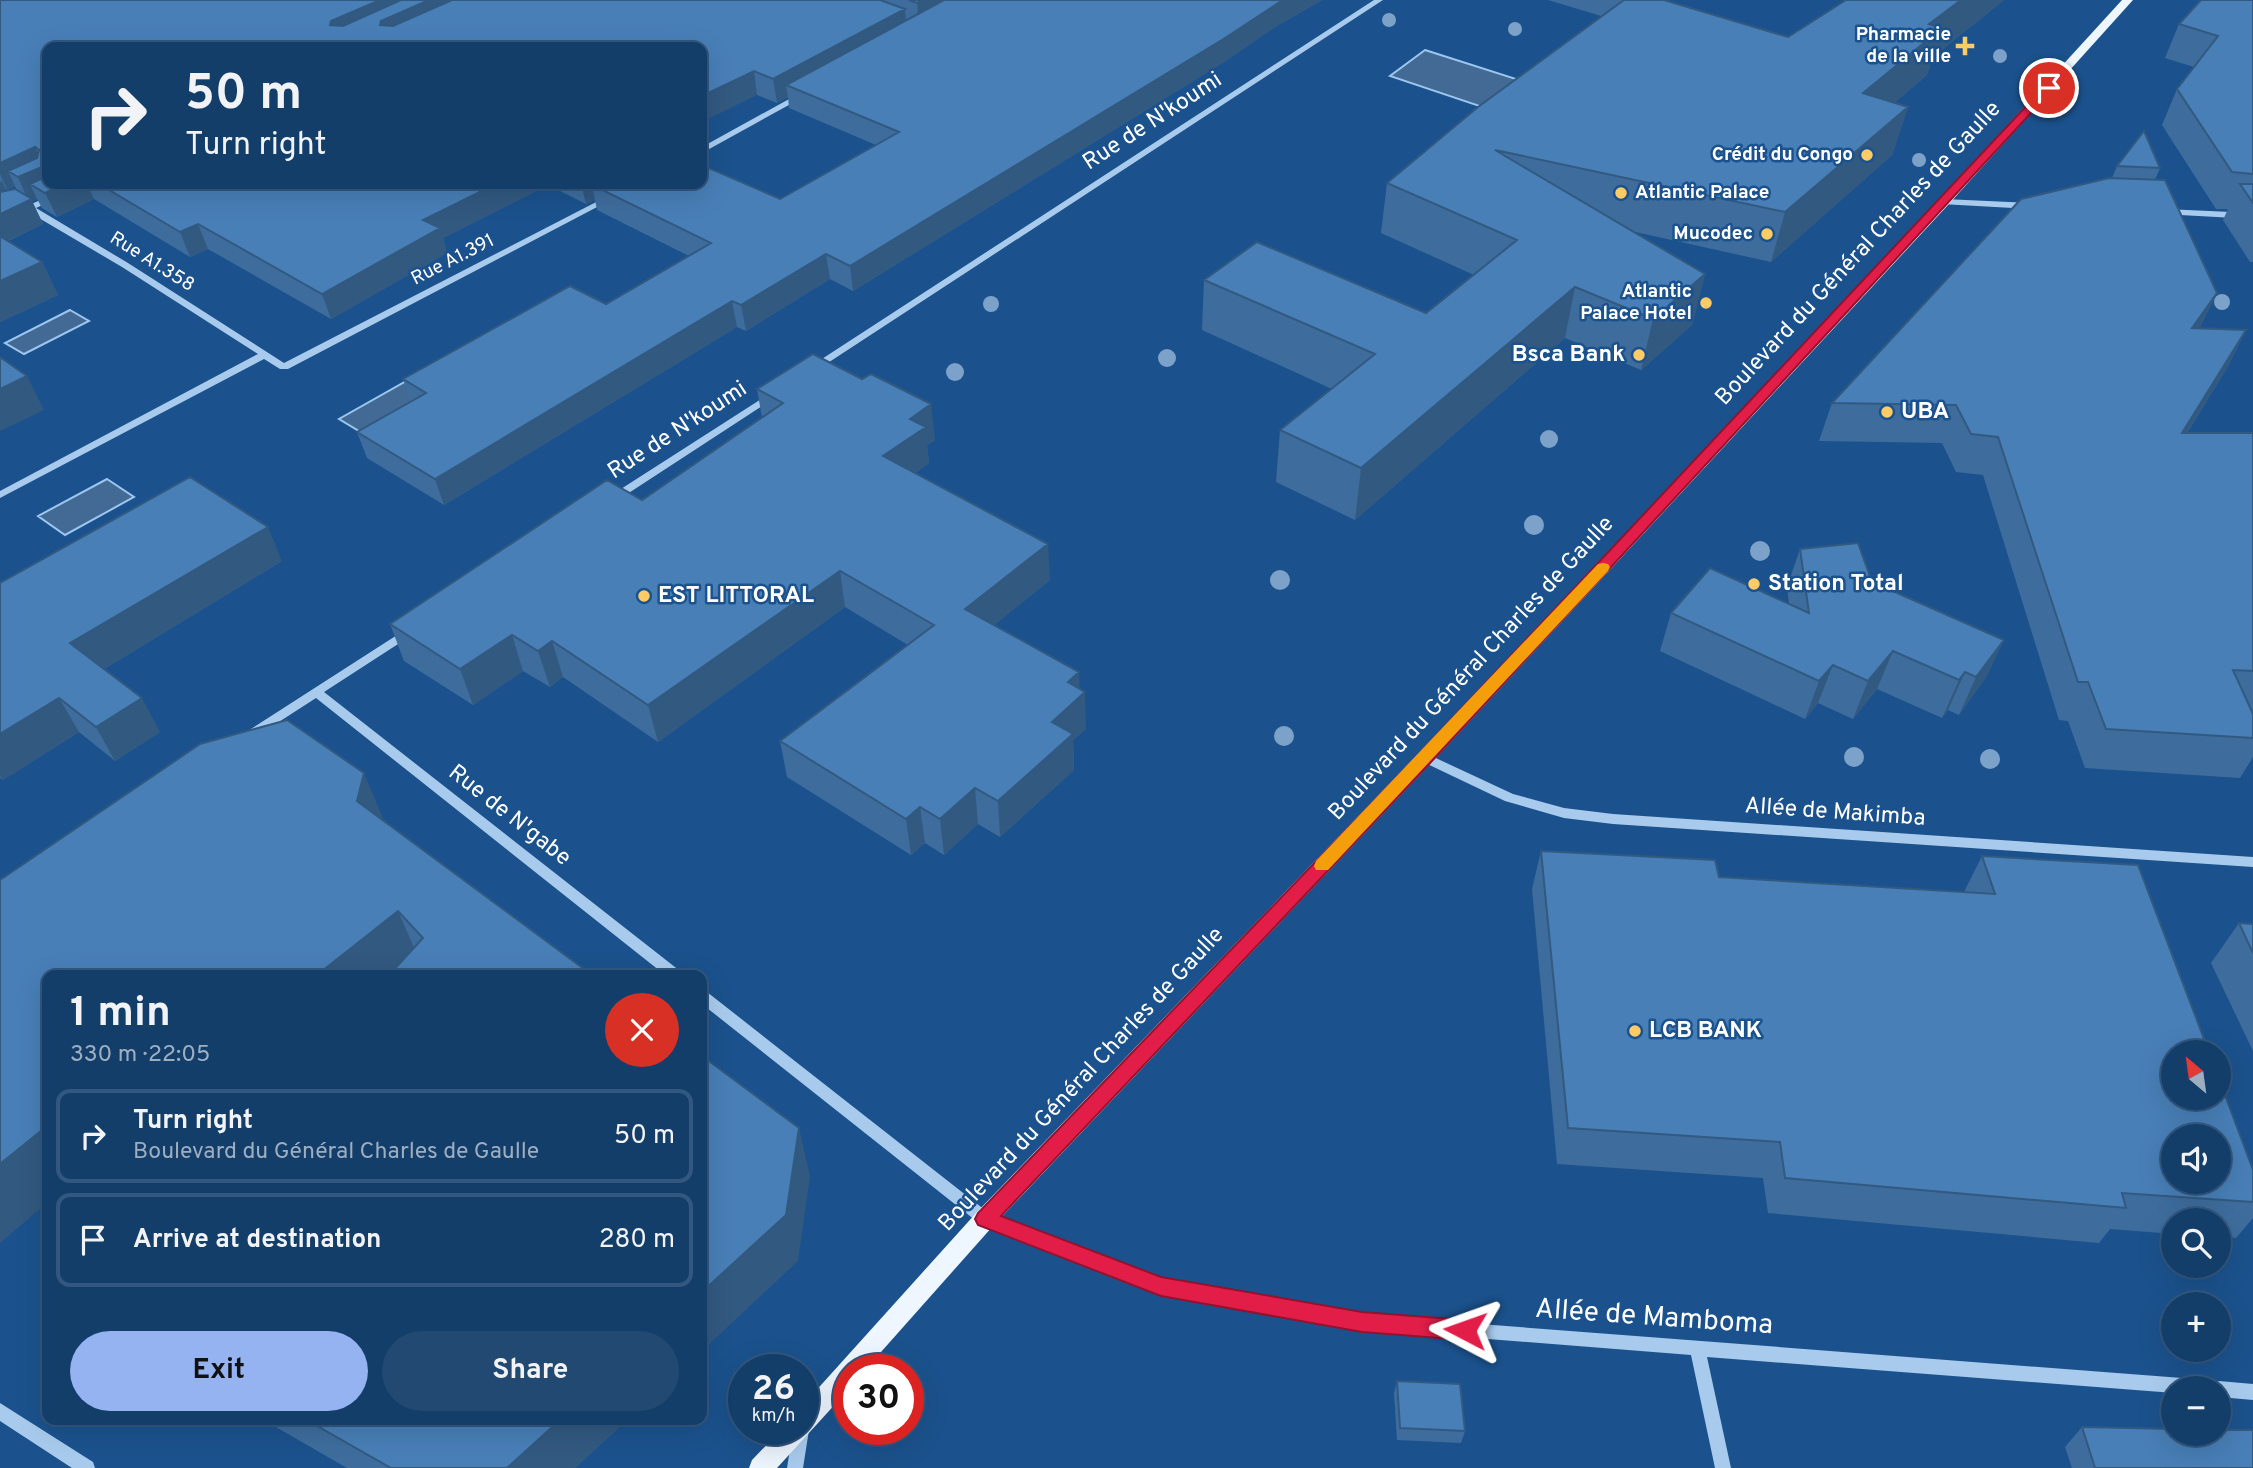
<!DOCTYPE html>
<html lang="en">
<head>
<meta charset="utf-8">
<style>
  :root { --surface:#143e6a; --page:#214972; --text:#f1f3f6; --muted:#9daec1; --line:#33577e; --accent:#95b2f1 }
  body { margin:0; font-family:Overpass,sans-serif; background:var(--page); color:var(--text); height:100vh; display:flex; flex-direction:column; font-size:26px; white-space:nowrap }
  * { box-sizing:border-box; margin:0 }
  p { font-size:23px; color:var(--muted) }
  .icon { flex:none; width:38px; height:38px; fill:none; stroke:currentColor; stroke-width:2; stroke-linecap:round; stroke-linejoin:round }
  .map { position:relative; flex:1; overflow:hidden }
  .details { position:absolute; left:42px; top:970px; width:665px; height:455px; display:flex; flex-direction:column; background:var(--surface); border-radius:14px; box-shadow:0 7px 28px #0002,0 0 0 2px var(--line) }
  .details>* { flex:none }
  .hud { position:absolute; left:42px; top:42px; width:665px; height:147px; border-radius:14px; box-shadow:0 7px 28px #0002,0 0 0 2px var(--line); background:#143e6a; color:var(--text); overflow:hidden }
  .needle { width:46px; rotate:331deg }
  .buttons { position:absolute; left:2161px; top:1040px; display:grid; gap:14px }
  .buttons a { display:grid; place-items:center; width:70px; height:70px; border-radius:50%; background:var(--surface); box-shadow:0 7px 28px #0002,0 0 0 2px var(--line); font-size:35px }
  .speed { position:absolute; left:728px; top:1354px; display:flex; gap:14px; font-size:35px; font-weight:700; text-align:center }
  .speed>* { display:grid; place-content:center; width:91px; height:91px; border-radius:50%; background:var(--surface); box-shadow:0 7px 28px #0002,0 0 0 2px var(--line); line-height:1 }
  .speed small { font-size:18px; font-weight:400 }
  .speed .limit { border:10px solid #d22; background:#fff; color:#111 }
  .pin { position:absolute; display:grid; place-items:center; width:60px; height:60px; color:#fff; margin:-30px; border:4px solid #fff; border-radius:50%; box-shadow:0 2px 7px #0007 }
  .me { position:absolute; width:77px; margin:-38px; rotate:274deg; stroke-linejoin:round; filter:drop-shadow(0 0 5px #0008) }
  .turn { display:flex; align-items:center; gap:24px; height:147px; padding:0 28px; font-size:32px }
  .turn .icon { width:91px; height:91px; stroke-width:2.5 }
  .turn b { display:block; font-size:49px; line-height:60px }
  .round { display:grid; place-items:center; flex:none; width:74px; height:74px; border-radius:37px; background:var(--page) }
  .overview { display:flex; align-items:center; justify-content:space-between; height:119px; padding:0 28px }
  h1 { font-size:42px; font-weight:700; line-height:52px }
  .primary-button { display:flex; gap:14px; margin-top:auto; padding:14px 28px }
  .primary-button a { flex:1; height:80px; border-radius:42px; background:var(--accent); color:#111; font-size:28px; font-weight:700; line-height:80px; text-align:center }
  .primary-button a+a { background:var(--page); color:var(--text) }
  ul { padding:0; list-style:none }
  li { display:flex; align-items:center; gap:21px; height:94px; margin:0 14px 10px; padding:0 14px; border:4px solid var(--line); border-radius:14px }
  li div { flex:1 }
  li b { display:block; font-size:26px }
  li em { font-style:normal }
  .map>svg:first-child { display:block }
</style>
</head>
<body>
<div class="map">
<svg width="2253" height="1468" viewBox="0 0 2253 1468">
  <rect width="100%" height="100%" fill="#1b528d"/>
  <path fill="#436a94" stroke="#9bc6ef" stroke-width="2" d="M 1425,50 L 1550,90 L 1515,118 L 1390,76 Z
    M 70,310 L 89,321 L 24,354 L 5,343 Z
    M 410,379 L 431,391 L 369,437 L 339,419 Z
    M 107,479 L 134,497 L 65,535 L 38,516 Z"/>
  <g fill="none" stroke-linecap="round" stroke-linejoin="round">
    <path fill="#a8cbed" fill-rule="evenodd" d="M 1374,0 L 1383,0 L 817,370 L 813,371 L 808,368 Z
      M 800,93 L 807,95 L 702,153 L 702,147 Z
      M 77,184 L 88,184 L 36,208 L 128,263 L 284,363 L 631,184 L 641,184 L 288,369 L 280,369 L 264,359 L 0,498 L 0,491 L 258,354 L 122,267 L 27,211 L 0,218 L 0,212 L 21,207 L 0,195 L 0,188 L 29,205 Z
      M 1944,199 L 2031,203 L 2035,206 L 2031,209 L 1941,204 L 1940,202 Z
      M 2165,209 L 2253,213 L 2253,219 L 2162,214 L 2162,210 Z
      M 772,392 L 776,393 L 776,397 L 618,500 L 610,500 L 609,498 L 610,496 Z
      M 408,628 L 412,629 L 414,632 L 412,635 L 324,692 L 680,971 L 682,975 L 665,975 L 316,698 L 251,740 L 243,740 L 241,737 L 243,734 Z
      M 1425,753 L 1513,794 L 1564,808 L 1613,814 L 2253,857 L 2253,867 L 1613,824 L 1564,818 L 1505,801 L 1421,761 L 1419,758 Z
      M 702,990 L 707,992 L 990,1214 L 1161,1279 L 1362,1315 L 2208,1380 L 2214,1383 L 2219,1381 L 2253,1384 L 2253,1400 L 2219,1397 L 2219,1388 L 2174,1388 L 2174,1393 L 1707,1357 L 1731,1468 L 1715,1468 L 1691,1355 L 1362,1329 L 1161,1293 L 980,1224 L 702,1004 Z
      M 0,1403 L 93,1462 L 95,1468 L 72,1468 L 0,1421 Z
      M 803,1423 L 807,1424 L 809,1430 L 803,1468 L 787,1468 L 793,1430 L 803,1430 Z"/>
    <path fill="#eef6ff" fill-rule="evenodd" d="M 2122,0 L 2133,0 L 1948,205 L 1431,763 L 993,1226 L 865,1370 L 849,1370 L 849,1389 L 777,1468 L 749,1468 L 752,1460 L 781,1430 L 803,1430 L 803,1405 L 977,1212 L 1419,753 L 1940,199 Z"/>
  </g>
  <g fill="#7da2c9">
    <circle cx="1389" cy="20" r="7"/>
    <circle cx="1515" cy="29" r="7"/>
    <circle cx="2000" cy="56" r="7"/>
    <circle cx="1919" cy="160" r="7"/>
    <circle cx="2222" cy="302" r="8"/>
    <circle cx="991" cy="304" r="8"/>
    <circle cx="1167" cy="358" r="9"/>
    <circle cx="955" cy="372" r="9"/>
    <circle cx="1549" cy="439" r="9"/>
    <circle cx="1534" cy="525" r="10"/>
    <circle cx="1760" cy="551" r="10"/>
    <circle cx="1280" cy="580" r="10"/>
    <circle cx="1284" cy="736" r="10"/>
    <circle cx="1854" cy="757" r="10"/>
    <circle cx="1990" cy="759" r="10"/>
  </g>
  <path fill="#3e6d9d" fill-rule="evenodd" d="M 0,0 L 1322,0 L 1275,27 L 1224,62 L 853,291 L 830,279 L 746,331 L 737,327 L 444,505 L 367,458 L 357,432 L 411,402 L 403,379 L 606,304 L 689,256 L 597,210 L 595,200 L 586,204 L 548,185 L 443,238 L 447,253 L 331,319 L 208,249 L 190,257 L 94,199 L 57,217 L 42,208 L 37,199 L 32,201 L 43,224 L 8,241 L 42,262 L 58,295 L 0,322 ZM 47,47 L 757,95 L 777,103 L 788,97 L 789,108 L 876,145 L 780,199 L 702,184 L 47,184 ZM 15,186 L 17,190 L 7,191 L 6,189 L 7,189 Z
    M 1548,0 L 1664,0 L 1788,37 L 1846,0 L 2004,0 L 1933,57 L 1927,75 L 1894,103 L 1908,107 L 1892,155 L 1771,262 L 1631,231 L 1705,274 L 1692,325 L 1641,370 L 1565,338 L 1355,520 L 1276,482 L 1280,430 L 1332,389 L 1202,330 L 1204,280 L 1426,313 L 1474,275 L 1381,233 L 1387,183 L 1601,16 Z
    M 2253,0 L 2253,262 L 2250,262 L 2223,220 L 2228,209 L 2216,209 L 2162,125 L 2177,89 L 2194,67 L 2165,58 L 2179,24 Z
    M 2117,166 L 2160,168 L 2155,180 L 2217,293 L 2199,329 L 2246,330 L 2227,368 L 2187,433 L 2253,433 L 2253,711 L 2252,711 L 2253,714 L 2253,757 L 2240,778 L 2085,768 L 2068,721 L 2059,720 L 1983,475 L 1956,472 L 1942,443 L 1819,441 L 1832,403 L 2112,178 Z
    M 757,389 L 935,440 L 927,445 L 929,463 L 915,473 L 1050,580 L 994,625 L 1080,689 L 1086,729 L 1073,740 L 1074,770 L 1000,837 L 978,824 L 944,855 L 925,843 L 911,855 L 787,777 L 780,741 L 908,645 L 845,607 L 658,742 L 563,677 L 550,687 L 523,671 L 473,705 L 404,661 L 390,624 L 642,500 L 762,418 Z
    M 1800,549 L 2004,640 L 1986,677 L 1959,715 L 1948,710 L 1942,718 L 1877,689 L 1853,719 L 1818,703 L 1805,719 L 1660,651 L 1671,613 L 1789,604 L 1787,587 Z
    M 282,561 L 104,669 L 160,732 L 115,761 L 79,732 L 3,780 L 0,778 L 0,583 Z
    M 384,821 L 592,975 L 47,975 L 0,880 Z
    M 1541,851 L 1719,877 L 1964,892 L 1982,856 L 2253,1170 L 2253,1218 L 2236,1238 L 2219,1237 L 2219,1220 L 2174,1220 L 2174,1234 L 2110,1229 L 2099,1243 L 1768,1213 L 1763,1178 L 1557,1164 L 1532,889 Z
    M 2239,923 L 2253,924 L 2253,1051 L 2211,963 Z
    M 1397,1381 L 1465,1431 L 1461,1443 L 1397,1440 L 1394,1393 Z
    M 262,1419 L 628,1419 L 575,1468 L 347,1468 Z
    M 2082,1427 L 2253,1468 L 2072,1468 L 2065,1447 Z"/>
  <path fill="#325980" d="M 380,0 L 486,0 L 338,45 L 330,25 L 331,21 Z
    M 922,0 L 967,0 L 919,26 L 917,3 Z
    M 1283,0 L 1322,0 L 1275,27 L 1224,62 L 853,291 L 850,266 Z
    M 1961,0 L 2004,0 L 1933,57 L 1927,75 L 1849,141 L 1863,93 L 1929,24 Z
    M 905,9 L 907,32 L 786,85 L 788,97 L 777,103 L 773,79 Z
    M 754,71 L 757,95 L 702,122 L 702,96 Z
    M 1908,107 L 1892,155 L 1771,262 L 1785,212 Z
    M 35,147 L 44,166 L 47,165 L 47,184 L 87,184 L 94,199 L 57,217 L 45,193 L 30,184 L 37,199 L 32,201 L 43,224 L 0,244 L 0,214 L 28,200 L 18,177 L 8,171 L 15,186 L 7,189 L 0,174 L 0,163 Z
    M 2,181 L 14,206 L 0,210 L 0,182 Z
    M 496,184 L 548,184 L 548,185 L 443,238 L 447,253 L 331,319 L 322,294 L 423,220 Z
    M 581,184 L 626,184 L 592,185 L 595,200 L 586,204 Z
    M 198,224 L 208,249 L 190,257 L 180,232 Z
    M 826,254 L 830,279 L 746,331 L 741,305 Z
    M 42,262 L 58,295 L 0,322 L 0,281 Z
    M 1705,274 L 1692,325 L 1641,370 L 1653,319 Z
    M 1575,287 L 1565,338 L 1355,520 L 1361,468 Z
    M 2217,293 L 2198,331 L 2192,328 Z
    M 732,301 L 737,327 L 444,505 L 435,479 Z
    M 2246,330 L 2227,368 L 2163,471 L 2182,433 Z
    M 27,376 L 44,410 L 0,431 L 0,389 Z
    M 931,404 L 935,440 L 927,445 L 929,463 L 887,492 L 883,456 L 910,419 Z
    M 268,527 L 282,561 L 89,678 L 70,643 Z
    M 1048,544 L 1050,580 L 968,646 L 965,609 Z
    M 840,571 L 845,607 L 658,742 L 648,705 Z
    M 512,635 L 523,671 L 473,705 L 460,669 Z
    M 2004,640 L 1986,677 L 1959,715 L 1976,677 Z
    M 552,641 L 563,677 L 550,687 L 538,651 Z
    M 1893,651 L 1877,689 L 1853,719 L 1868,681 Z
    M 1833,665 L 1818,703 L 1805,719 L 1819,681 Z
    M 1079,672 L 1080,697 L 1085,692 L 1086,729 L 1073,740 L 1074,770 L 1000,837 L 998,801 L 1052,722 L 1068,682 Z
    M 1965,672 L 1948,710 L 1942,718 L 1959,680 Z
    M 59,698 L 79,732 L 3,780 L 0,776 L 0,734 Z
    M 142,698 L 160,732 L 115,761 L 96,727 Z
    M 364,773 L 385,823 L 357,801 Z
    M 975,788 L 978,824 L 944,855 L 940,819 Z
    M 920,807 L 925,843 L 911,855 L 906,819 Z
    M 398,911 L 420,961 L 403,975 L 317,975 Z
    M 47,1126 L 47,1203 L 0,1243 L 0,1164 Z
    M 799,1128 L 810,1176 L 798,1261 L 702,1351 L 702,1292 Z
    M 561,1419 L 628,1419 L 575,1468 L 507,1468 Z"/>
  <path fill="#487fb7" stroke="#325980" stroke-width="2" fill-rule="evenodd" d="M 0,0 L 380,0 L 331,21 L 330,25 L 343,26 L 401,0 L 429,0 L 381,21 L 380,25 L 393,26 L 452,0 L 880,0 L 905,9 L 773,79 L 754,71 L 702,96 L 702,47 L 47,47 L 47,165 L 18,177 L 8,171 L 37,158 L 39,150 L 35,147 L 0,163 Z
    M 909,0 L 922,0 L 917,3 Z
    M 944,0 L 1283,0 L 1225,38 L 850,266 L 826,254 L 741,305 L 732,301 L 435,479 L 357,432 L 426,393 L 403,379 L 570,286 L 606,304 L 711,243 L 592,185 L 595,184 L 702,184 L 702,165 L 780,199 L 899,132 L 786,85 Z
    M 1624,0 L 1664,0 L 1788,37 L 1846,0 L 1961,0 L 1929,24 L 1942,28 L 1863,93 L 1908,107 L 1785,212 L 1495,150 L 1705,274 L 1653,319 L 1575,287 L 1361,468 L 1280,430 L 1375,354 L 1204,280 L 1257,242 L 1426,313 L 1517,240 L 1387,183 L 1478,107 Z
    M 2201,0 L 2253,0 L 2253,174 L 2232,172 L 2177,89 L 2218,36 L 2179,24 Z
    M 2144,131 L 2160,168 L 2117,166 Z
    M 47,176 L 47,184 L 64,184 L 45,193 L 30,184 Z
    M 2109,178 L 2165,180 L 2217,293 L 2192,328 L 2246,330 L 2182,433 L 2253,433 L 2253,671 L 2233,670 L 2253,714 L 2253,738 L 2106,729 L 2088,682 L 2078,682 L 1998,437 L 1971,434 L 1956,405 L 1832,403 L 2021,199 Z
    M 99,184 L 496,184 L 423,220 L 440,228 L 322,294 L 198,224 L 180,232 Z
    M 2240,184 L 2253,184 L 2253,203 Z
    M 15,189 L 32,199 L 0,214 L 0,192 Z
    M 0,236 L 42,262 L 0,281 Z
    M 813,354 L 862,379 L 871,374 L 931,404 L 910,419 L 926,427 L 883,456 L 1048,544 L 965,609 L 1079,672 L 1068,682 L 1085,692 L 1052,722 L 1073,734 L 998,801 L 975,788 L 940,819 L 920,807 L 906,819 L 780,741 L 934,625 L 840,571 L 648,705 L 552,641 L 538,651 L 512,635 L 460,669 L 390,624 L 607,480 L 642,500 L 783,403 L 757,389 Z
    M 0,357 L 27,376 L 0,389 Z
    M 190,477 L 268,527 L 70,643 L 142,698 L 96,727 L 59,698 L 0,734 L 0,583 Z
    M 1858,543 L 1872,582 L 2004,640 L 1976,677 L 1965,672 L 1959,680 L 1893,651 L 1868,681 L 1833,665 L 1819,681 L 1671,613 L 1710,568 L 1809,613 L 1800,549 Z
    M 287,720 L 364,773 L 357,801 L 592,975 L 389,975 L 423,938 L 398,911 L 317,975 L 47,975 L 47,1126 L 0,1164 L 0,880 L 200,744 Z
    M 1541,851 L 1715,860 L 1719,877 L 1995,894 L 1982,856 L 2138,865 L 2209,1052 L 2174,1052 L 2174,1097 L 2219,1097 L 2219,1079 L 2253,1170 L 2253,1202 L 2122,1193 L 2126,1208 L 1785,1178 L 1780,1142 L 1568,1128 ZM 2174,1136 L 2219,1136 L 2219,1181 L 2174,1181 Z
    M 2239,923 L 2253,924 L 2253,953 Z
    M 702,1056 L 799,1128 L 786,1215 L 702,1292 Z
    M 1397,1381 L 1460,1384 L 1465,1431 L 1400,1428 Z
    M 305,1419 L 561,1419 L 507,1468 L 391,1468 Z
    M 2082,1427 L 2174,1429 L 2174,1433 L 2219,1433 L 2219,1430 L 2253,1430 L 2253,1468 L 2095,1468 Z"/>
  <path fill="#e11d48" stroke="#92132f" stroke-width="2" d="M 2045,86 L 2054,88 L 1430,763 L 1001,1216 L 1161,1277 L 1362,1312 L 1465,1320 L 1472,1323 L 1475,1330 L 1472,1337 L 1465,1340 L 1362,1332 L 1161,1296 L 978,1225 L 975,1219 L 978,1213 L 1419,754 Z"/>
  <path fill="#f59e0b" d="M 1603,563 L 1608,564 L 1610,567 L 1608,571 L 1328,870 L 1316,870 L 1314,866 L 1316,861 L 1598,564 Z"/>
  <g fill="#fecb65" stroke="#1b528d" stroke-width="2.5">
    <path d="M1961.5 35.5h7v7h7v7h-7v7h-7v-7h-7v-7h7z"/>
    <circle cx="1867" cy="155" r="7"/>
    <circle cx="1621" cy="193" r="7"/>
    <circle cx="1767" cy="234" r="7"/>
    <circle cx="1706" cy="303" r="7"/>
    <circle cx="1639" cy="355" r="7"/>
    <circle cx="1887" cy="412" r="7"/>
    <circle cx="1754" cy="584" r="7"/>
    <circle cx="644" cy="596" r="7"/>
    <circle cx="1635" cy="1031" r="7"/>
  </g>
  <g text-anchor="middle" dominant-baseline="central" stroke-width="5" stroke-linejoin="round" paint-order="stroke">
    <g font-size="19" font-weight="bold" fill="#fff" stroke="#1b528d" text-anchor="end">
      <text x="1951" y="35">Pharmacie<tspan x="1951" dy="22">de la ville</tspan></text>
      <text x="1853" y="155">Crédit du Congo</text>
      <text x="1635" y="193" text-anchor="start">Atlantic Palace</text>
      <text x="1753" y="234">Mucodec</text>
      <text x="1692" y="292">Atlantic<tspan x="1692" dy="22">Palace Hotel</tspan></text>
    </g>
    <g font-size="19" fill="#fff" stroke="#1b528d">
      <text transform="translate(453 260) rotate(-27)">Rue A1.391</text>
      <text transform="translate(152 262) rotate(32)">Rue A1.358</text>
    </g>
    <g font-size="23" fill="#fff" stroke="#1b528d">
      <text transform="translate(1153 122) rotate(-33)">Rue de N'koumi</text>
      <text transform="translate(1859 254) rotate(-47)">Boulevard du Général Charles de Gaulle</text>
      <text transform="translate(678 431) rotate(-33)">Rue de N'koumi</text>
      <text transform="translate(1472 669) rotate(-47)">Boulevard du Général Charles de Gaulle</text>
      <text transform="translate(1835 813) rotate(4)">Allée de Makimba</text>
      <text transform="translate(509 816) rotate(38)">Rue de N'gabe</text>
      <text transform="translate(1082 1080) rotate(-47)">Boulevard du Général Charles de Gaulle</text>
    </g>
    <g font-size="23" font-weight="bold" fill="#fff" stroke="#1b528d" text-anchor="start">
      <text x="1625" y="355" text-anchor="end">Bsca Bank</text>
      <text x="1901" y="412">UBA</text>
      <text x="1768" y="584">Station Total</text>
      <text x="658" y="596">EST LITTORAL</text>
      <text x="1649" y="1031">LCB BANK</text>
    </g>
    <g font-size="28" fill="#fff" stroke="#1b528d">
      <text transform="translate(1654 1318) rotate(4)">Allée de Mamboma</text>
    </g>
  </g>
</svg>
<div class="buttons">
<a><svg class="needle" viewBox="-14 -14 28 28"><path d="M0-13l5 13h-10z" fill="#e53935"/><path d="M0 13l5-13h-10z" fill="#9daec1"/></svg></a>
<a><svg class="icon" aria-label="sound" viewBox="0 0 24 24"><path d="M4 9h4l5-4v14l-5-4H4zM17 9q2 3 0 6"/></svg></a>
<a><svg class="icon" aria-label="search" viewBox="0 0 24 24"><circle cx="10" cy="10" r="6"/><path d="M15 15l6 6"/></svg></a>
<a>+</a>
<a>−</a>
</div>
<div class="speed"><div>26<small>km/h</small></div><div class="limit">30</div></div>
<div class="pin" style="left:2049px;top:88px;background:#d93025"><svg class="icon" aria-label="arrive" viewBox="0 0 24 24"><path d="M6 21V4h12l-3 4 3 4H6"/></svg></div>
<svg class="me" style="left:1465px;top:1330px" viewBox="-20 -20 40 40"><path d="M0-17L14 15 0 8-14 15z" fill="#e11d48" stroke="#fff" stroke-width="4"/></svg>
<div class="hud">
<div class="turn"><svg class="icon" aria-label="right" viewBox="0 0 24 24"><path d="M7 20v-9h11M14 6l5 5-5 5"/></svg><div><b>50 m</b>Turn right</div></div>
</div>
<section class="details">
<div class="overview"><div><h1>1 min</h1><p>330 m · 22:05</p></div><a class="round" style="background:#d93025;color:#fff"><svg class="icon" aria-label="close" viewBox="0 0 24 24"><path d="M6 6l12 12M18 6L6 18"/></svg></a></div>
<ul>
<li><svg class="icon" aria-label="right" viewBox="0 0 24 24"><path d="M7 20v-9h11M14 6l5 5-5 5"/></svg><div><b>Turn right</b><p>Boulevard du Général Charles de Gaulle</p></div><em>50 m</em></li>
<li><svg class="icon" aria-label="arrive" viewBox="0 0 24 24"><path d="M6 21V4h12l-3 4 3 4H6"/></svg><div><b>Arrive at destination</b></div><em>280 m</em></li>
</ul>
<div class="primary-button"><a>Exit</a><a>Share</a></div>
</section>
</div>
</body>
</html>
